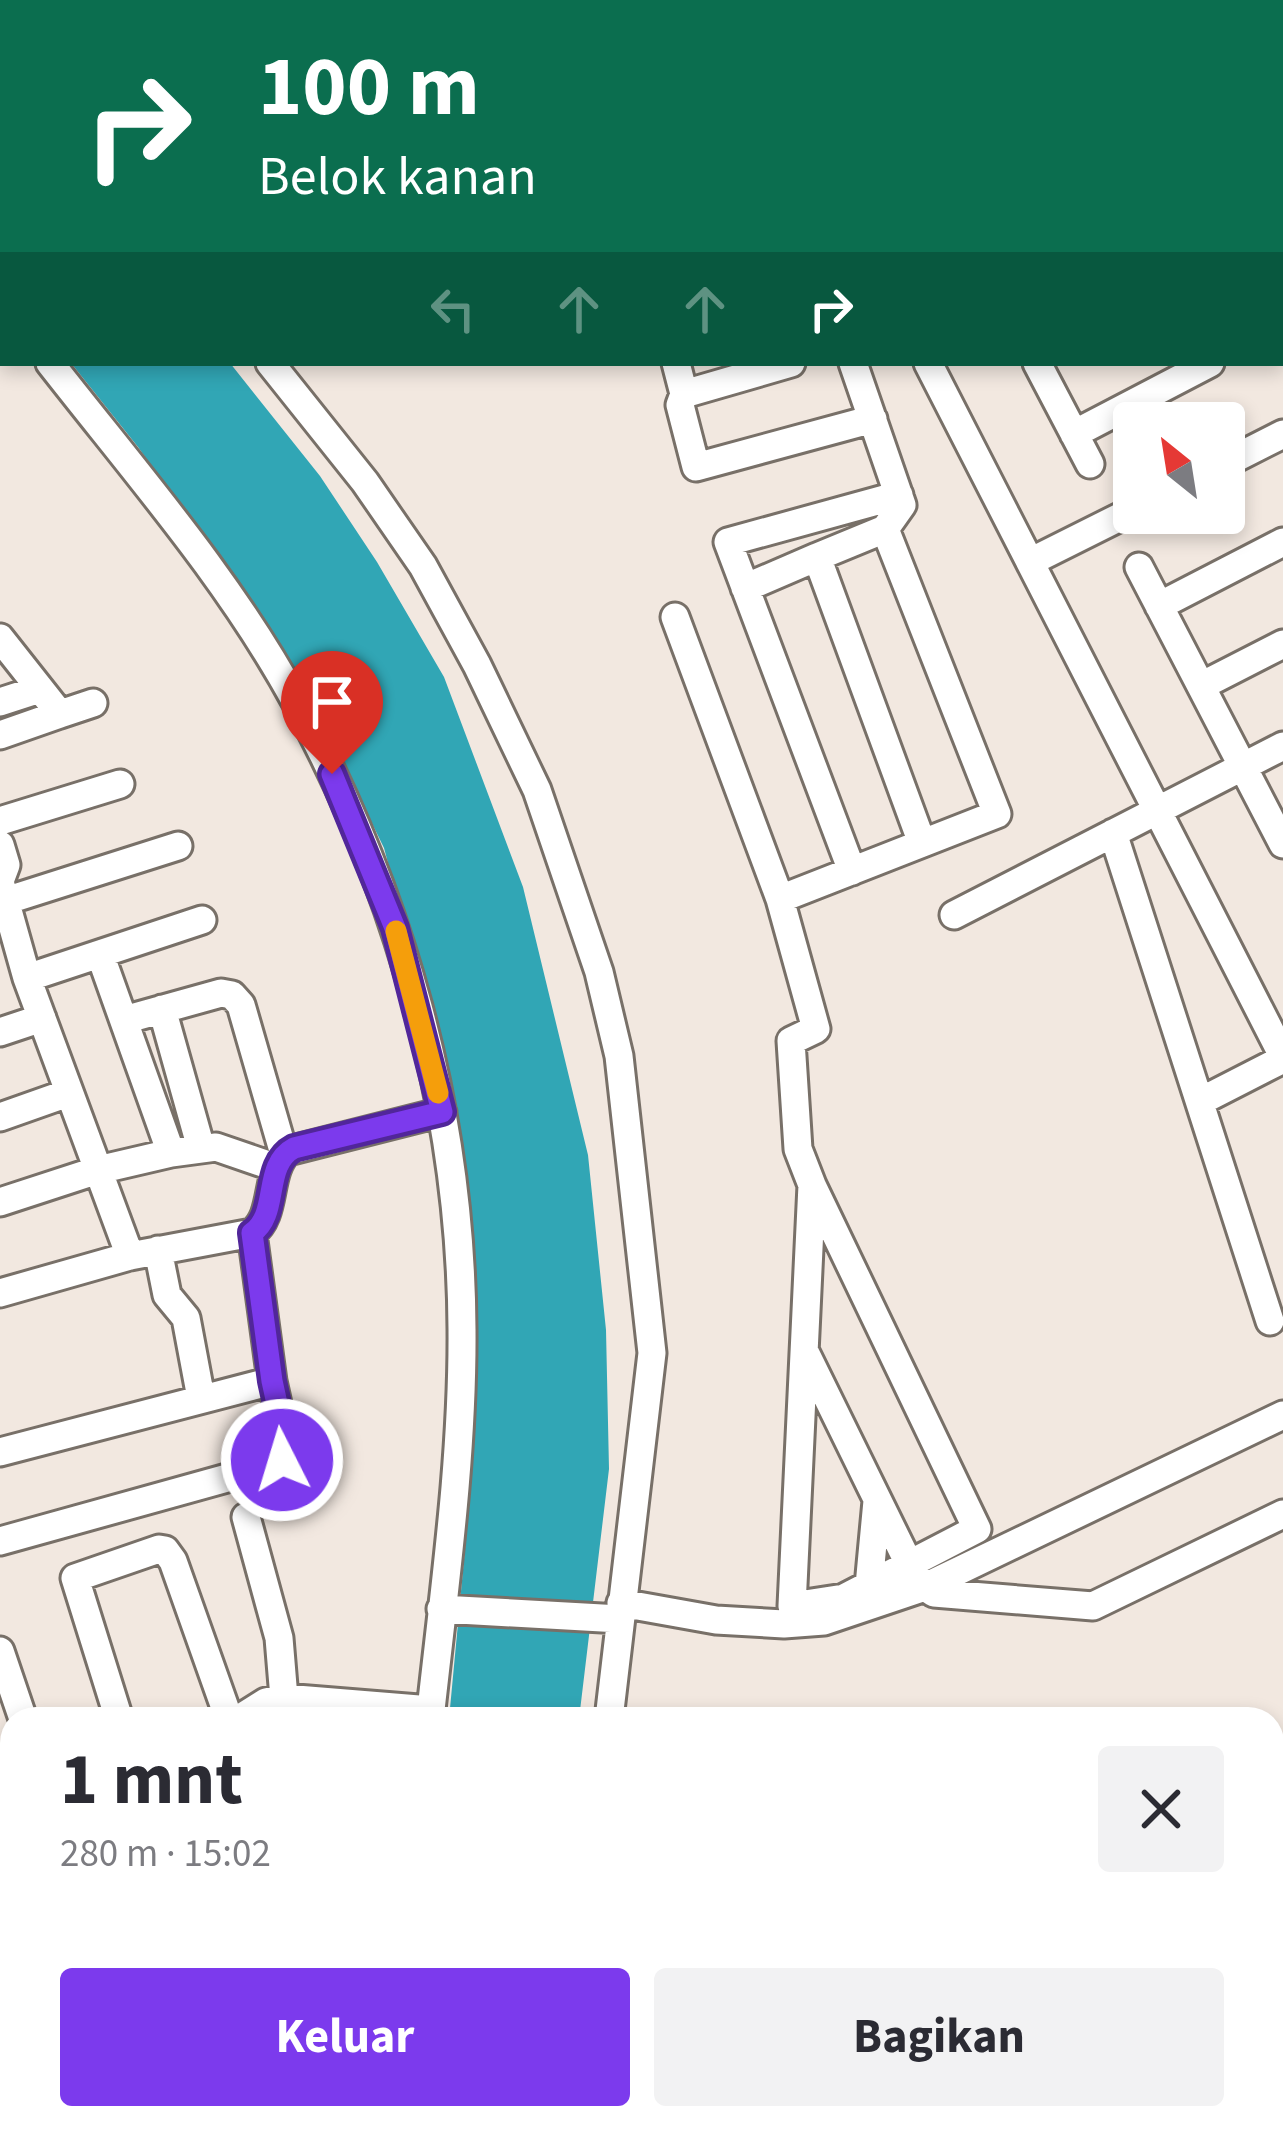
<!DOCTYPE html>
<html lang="id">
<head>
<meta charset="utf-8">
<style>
  :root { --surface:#fff; --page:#f2f2f3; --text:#2b2b33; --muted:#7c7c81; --accent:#7c3aed }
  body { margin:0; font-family:"Source Sans 3",sans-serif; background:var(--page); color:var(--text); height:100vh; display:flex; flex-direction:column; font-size:45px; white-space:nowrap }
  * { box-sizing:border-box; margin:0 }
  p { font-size:39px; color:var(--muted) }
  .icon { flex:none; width:66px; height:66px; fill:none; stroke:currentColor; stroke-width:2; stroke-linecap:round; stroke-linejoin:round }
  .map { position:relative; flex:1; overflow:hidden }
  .sheet { position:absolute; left:0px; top:1707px; width:1284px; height:423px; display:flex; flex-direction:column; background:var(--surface); border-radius:36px 36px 0 0; box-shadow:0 6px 18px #0003 }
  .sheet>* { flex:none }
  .top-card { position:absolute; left:0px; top:0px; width:1284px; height:366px; box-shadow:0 6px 18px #0003; background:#0b6e4f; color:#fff; overflow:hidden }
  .needle { width:78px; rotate:330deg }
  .tools { position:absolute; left:1113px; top:402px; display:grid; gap:24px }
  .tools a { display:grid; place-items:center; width:132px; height:132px; border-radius:12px; background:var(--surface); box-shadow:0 6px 18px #0003; font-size:60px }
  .pin { position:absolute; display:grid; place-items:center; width:102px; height:102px; color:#fff; margin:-123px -51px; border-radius:50% 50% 50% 0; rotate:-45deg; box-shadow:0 0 12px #0007 }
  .pin .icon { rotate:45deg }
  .me { position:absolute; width:132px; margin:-66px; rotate:355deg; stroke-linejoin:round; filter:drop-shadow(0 0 9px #0008) }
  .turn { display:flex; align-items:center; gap:42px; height:252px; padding:0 60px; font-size:54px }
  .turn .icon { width:156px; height:156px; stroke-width:2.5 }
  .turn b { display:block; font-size:84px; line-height:102px }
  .lanes { display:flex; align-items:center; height:114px; padding:0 60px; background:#0003; justify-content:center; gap:60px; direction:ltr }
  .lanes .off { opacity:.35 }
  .round { display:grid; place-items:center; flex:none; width:126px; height:126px; border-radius:12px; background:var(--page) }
  .headline { display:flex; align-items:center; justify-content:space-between; height:204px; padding:0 60px }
  h1 { font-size:72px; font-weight:700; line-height:90px }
  .primary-button { display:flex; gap:24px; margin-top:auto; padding:24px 60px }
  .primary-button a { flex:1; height:138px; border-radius:12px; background:var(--accent); color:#fff; font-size:48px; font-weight:700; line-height:138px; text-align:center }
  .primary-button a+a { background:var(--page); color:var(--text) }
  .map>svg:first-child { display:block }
</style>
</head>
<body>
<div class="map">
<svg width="1283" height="2129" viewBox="0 0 1283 2129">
  <rect width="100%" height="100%" fill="#f2e8e0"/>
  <path fill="#31a6b5" d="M 71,363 L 230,363 L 320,476 L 377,562 L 444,677 L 523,887 L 588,1155 L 606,1330 L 609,1469 L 579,1719 L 449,1719 L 466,1538 L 477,1333 L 460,1132 L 384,848 L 301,677 L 138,447 Z
    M 403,2118 L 530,2118 L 528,2129 L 401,2129 Z"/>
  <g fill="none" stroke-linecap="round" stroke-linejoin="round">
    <defs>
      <path id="minor" d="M 671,0 L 673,3
        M 741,0 L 743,3
        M 1126,0 L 1129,3
        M 632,3 L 638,0
        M 915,3 L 921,0
        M 0,21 L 3,24
        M 1281,154 L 1283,156
        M 1281,285 L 1283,287
        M 0,297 L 3,301
        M 1281,326 L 1283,325
        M 50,363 C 135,472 230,580 296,702 C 400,893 461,1111 462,1329 C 463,1459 444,1590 430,1719
        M 270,363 L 365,482 L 423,566 L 477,665 L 537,790 L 599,972 L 619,1056 L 652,1353 L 609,1719
        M 676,363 L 684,394
        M 791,363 L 684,394 L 680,405 L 696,467 L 873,419
        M 928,363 L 1283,1056
        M 1037,363 L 1090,464
        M 1074,434 L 1210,363
        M 1224,464 L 1283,434
        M 885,529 L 817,557 L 922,843
        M 1030,562 L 1134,510
        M 1139,567 L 1283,844
        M 745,588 L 817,557
        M 1159,606 L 1283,542
        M 675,617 L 780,899 L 816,1029 L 791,1041 L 798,1149 L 812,1185
        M 0,638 L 60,714 L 93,703
        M 1201,686 L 1283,644
        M 0,702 L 40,689
        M 0,735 L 60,714
        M 0,821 L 120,784
        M 1113,833 L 1270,1321
        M 0,845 L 6,865 L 0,881
        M 852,871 L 728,542 L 899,495
        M 0,882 L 27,978 L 130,1256
        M 780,899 L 997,814 L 885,529 L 902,505 L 853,363
        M 5,901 L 178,846
        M 954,915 L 1283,746
        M 100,954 L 171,1153 L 216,1147 L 277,1168
        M 27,978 L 202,920
        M 162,1009 L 201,1148
        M 124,1020 L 221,993 L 232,995 L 241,1005 L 284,1154
        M 0,1032 L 42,1018
        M 1201,1101 L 1283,1059
        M 0,1117 L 68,1093
        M 812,1185 L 977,1529 L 844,1598 L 792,1606 Z
        M 0,1202 L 98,1170 L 171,1153
        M 158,1250 L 167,1295 L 186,1318 L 201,1398
        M 0,1293 L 130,1256 L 252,1233 C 277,1215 265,1171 288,1151 L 442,1112
        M 806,1354 L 909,1564 L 925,1587 L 934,1593 L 1093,1606 L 1283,1514
        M 0,1452 L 272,1381
        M 246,1517 L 279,1638 L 284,1698
        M 0,1541 L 263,1468 L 282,1459 L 285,1440 L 272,1381 L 252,1233
        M 869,1586 L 877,1501
        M 621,1603 L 716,1620 L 784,1624 L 824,1621 L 925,1587 L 1283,1415
        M 441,1609 L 620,1619
        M 0,1651 L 23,1719
        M 119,1719 L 75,1578 L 159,1549 L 165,1550 L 173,1561 L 229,1719
        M 239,1719 L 266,1702 L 284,1698 L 431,1710
        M 0,1871 L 12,1867
        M 0,2083 L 12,2078
        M 57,2118 L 62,2129
        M 380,2129 L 381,2118
        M 565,2129 L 567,2118"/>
    </defs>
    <use href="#minor" stroke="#787068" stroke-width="33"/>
    <use href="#minor" stroke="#fff" stroke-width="27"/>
  </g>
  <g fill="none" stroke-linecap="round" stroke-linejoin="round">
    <defs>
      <path id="route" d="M 282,1460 L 285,1440 L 272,1381 L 252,1233 C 280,1214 262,1165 294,1148 L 442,1112 L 395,928 L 332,774"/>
    </defs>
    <use href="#route" stroke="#51269a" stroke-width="30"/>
    <use href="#route" stroke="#7c3aed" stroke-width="21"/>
    <path stroke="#f59e0b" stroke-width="21" d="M 396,931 L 438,1093"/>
  </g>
</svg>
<div class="tools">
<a><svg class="needle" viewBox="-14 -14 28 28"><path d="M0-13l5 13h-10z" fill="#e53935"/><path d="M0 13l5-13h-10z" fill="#7c7c81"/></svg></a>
</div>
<div class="pin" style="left:332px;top:774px;background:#d93025"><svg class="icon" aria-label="arrive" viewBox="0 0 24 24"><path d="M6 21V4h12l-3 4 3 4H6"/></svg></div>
<svg class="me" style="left:282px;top:1460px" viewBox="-20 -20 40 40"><circle r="17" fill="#7c3aed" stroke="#fff" stroke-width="3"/><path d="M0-11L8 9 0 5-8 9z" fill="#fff"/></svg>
<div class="top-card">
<div class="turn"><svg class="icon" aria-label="right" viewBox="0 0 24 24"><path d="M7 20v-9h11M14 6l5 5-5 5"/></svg><div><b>100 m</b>Belok kanan</div></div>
<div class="lanes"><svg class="icon off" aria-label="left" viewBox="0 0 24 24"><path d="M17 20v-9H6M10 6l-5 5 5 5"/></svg><svg class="icon off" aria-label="ahead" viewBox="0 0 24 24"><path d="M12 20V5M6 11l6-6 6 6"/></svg><svg class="icon off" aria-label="ahead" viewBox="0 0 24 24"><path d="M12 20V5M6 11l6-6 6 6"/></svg><svg class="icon" aria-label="right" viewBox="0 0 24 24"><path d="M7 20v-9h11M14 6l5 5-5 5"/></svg></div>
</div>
<section class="sheet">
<div class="headline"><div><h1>1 mnt</h1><p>280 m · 15:02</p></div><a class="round"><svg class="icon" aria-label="close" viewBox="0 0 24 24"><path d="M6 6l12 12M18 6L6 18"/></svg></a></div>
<div class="primary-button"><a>Keluar</a><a>Bagikan</a></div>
</section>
</div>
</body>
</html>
